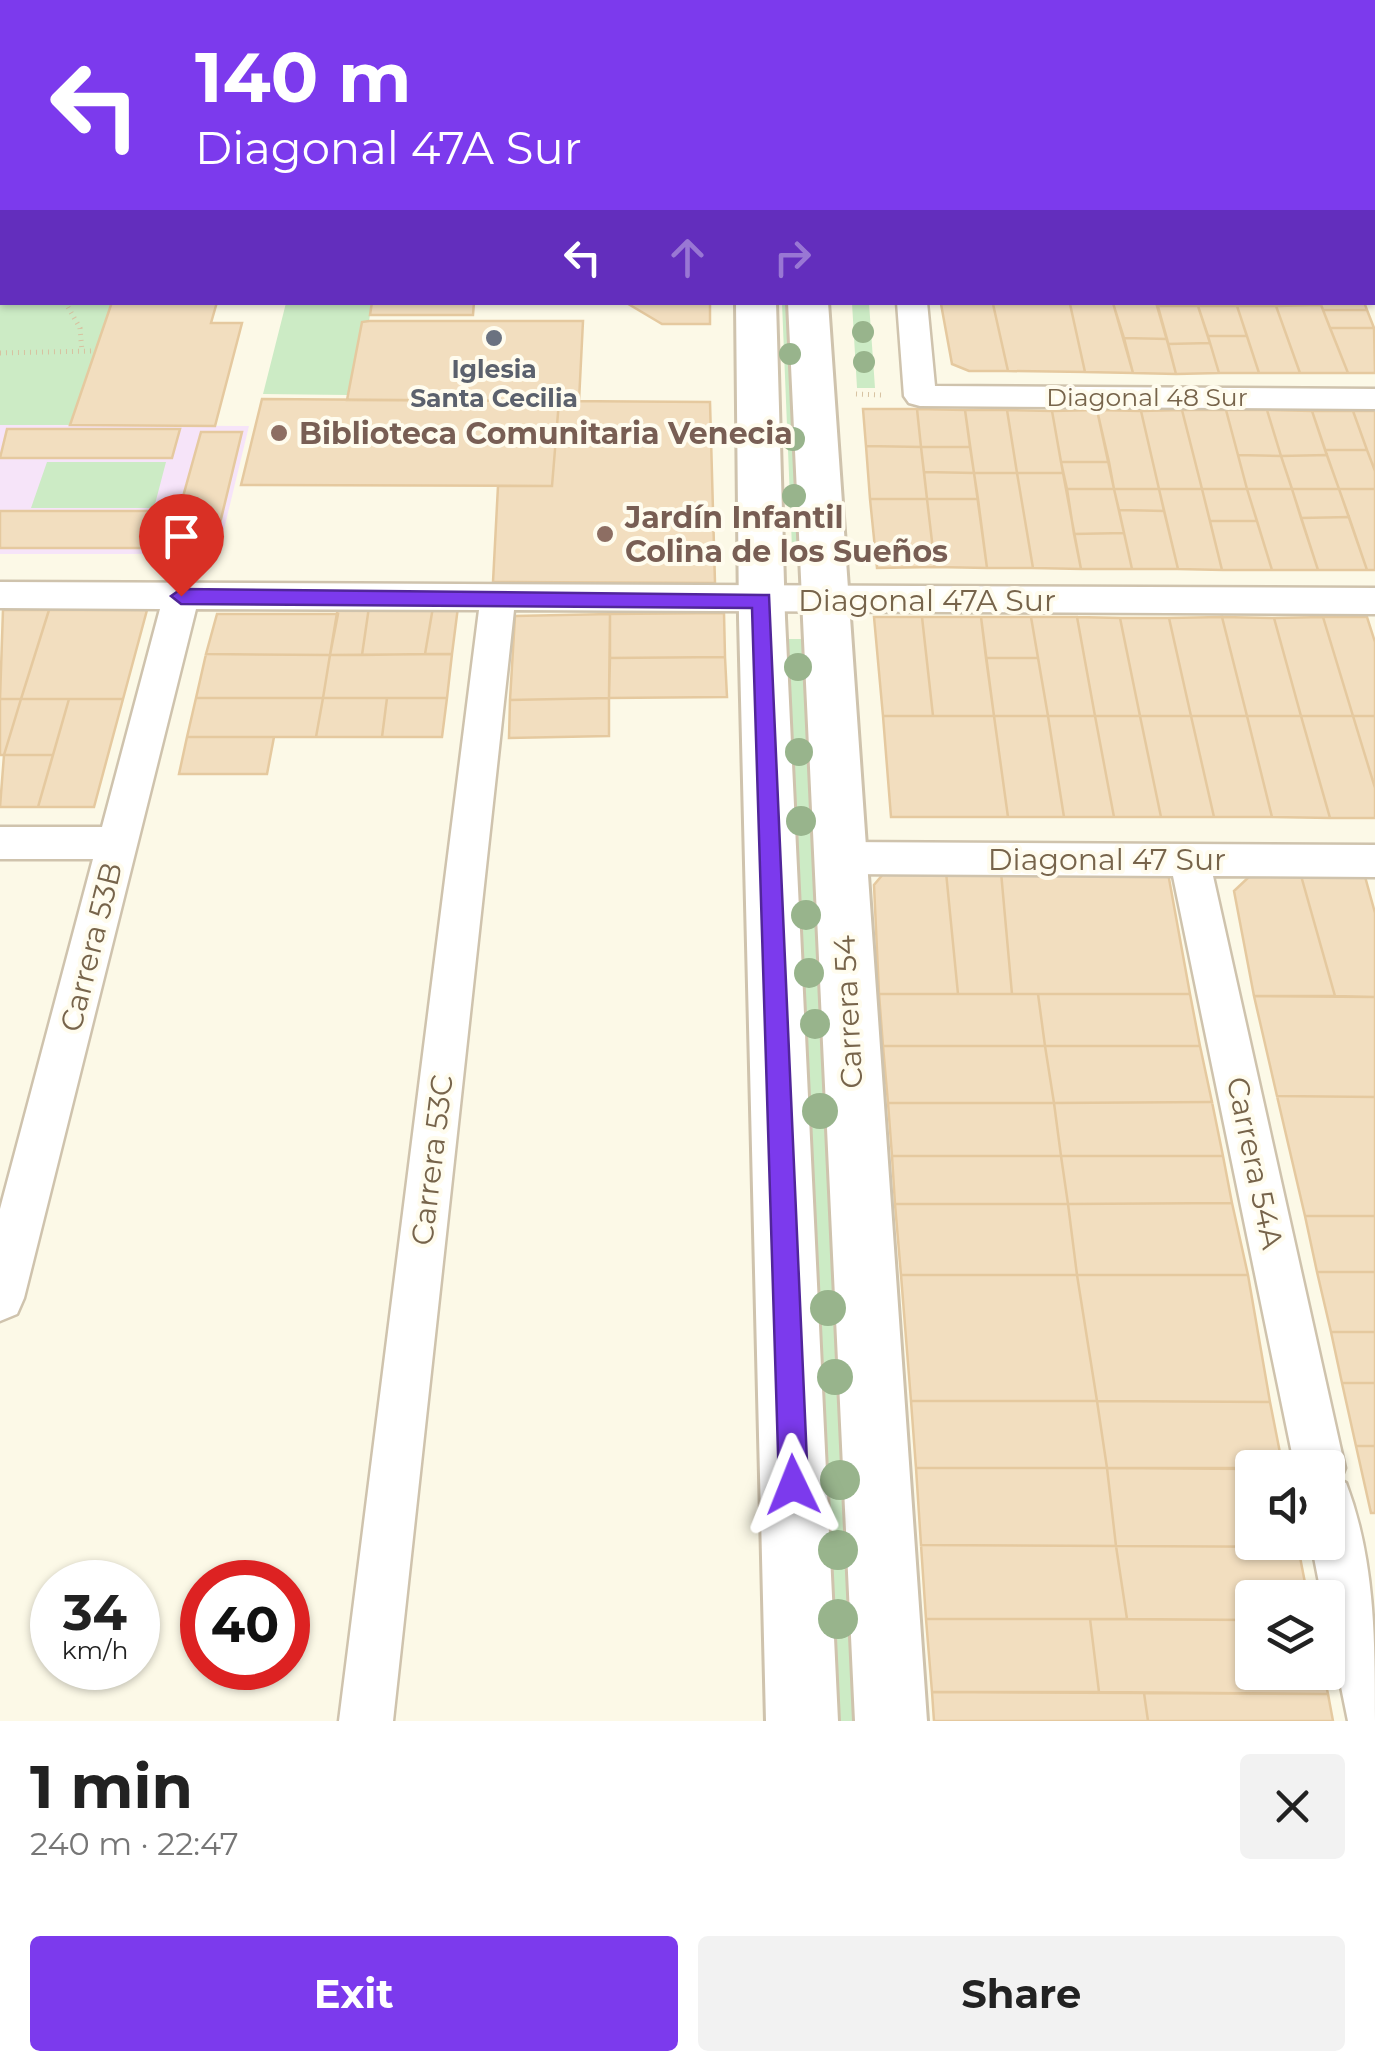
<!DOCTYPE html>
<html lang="en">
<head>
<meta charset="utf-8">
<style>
  :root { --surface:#fff; --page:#f2f2f2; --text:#222; --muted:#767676; --accent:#7c3aed }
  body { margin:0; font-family:Montserrat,sans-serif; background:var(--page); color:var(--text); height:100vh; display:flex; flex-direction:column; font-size:38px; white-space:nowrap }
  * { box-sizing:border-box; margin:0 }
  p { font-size:32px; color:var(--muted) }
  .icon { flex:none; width:55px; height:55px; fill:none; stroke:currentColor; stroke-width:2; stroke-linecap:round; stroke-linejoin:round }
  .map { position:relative; height:1721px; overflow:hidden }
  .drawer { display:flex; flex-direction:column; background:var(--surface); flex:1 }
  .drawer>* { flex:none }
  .hud { position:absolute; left:0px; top:0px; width:1375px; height:305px; box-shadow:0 2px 8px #0004; background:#7c3aed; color:#fff; overflow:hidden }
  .fabs { position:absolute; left:1235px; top:1450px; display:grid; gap:20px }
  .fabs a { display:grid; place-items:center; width:110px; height:110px; border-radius:10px; background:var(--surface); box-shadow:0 2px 8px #0004; font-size:50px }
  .speed { position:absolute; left:30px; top:1560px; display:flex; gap:20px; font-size:50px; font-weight:700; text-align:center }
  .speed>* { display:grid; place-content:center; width:130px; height:130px; border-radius:50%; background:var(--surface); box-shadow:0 2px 8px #0004; line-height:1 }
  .speed small { font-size:25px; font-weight:400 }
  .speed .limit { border:15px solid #d22; background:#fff; color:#111 }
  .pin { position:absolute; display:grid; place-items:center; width:85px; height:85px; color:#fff; margin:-102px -42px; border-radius:50% 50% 50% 0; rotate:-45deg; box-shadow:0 0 10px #0007 }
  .pin .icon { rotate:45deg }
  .me { position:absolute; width:110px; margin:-55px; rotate:358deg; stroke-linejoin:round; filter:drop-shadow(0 0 8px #0008) }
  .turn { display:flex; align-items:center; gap:35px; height:210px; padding:0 30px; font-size:45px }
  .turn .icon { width:130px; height:130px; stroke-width:2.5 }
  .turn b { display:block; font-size:70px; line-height:85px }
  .lanes { display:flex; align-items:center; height:95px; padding:0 30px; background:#0003; justify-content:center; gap:50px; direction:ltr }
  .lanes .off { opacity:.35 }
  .round { display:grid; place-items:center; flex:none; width:105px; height:105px; border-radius:10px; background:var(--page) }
  .overview { display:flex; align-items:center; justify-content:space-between; height:170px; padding:0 30px }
  h1 { font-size:60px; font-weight:700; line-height:75px }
  .button { display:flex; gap:20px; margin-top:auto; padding:20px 30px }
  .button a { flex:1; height:115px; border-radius:10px; background:var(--accent); color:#fff; font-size:40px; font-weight:700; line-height:115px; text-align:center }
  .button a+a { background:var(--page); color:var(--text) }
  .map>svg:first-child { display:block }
</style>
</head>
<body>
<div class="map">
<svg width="1375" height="1721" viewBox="0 0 1375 1721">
  <rect width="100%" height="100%" fill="#fcf9e7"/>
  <path fill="#f6e4f9" d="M 0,425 L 249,426 L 218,554 L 0,554 Z"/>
  <path fill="#ccebc5" d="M 0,242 L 2,302 L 112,303 L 70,425 L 0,425 Z
    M 286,303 L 372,303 L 369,321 L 362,322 L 348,395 L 263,394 Z
    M 782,303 L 793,303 L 802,551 L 798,553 L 792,548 Z
    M 852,303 L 869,303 L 875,388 L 857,388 Z
    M 47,462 L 166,462 L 154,508 L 31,508 Z
    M 787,639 L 807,639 L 861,1721 L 836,1721 Z"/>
  <path fill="#f2debf" stroke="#e5c99f" stroke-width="2.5" d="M 112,302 L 217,302 L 211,323 L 242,323 L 215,426 L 70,425 Z
    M 372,302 L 474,302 L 473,315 L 370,315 Z
    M 625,302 L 710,302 L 710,324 L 662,324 Z
    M 1320,302 L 1364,302 L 1367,310 L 1323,310 Z
    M 1113,303 L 1133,373 L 1085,372 L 1070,304 Z
    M 1113,303 L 1157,303 L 1167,339 L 1124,338 Z
    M 941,304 L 993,304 L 1008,371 L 969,371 L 952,364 Z
    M 993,304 L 1070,304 L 1085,372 L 1008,371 Z
    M 1321,305 L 1323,310 L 1348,373 L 1300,373 L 1276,306 Z
    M 1157,306 L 1198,306 L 1210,343 L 1168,344 Z
    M 1198,306 L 1237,306 L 1247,336 L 1208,336 Z
    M 1237,306 L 1276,306 L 1300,373 L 1259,373 Z
    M 1323,310 L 1367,310 L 1374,328 L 1330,328 Z
    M 369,321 L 583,321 L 579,401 L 347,400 L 362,322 Z
    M 1330,328 L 1374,328 L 1375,373 L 1348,373 Z
    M 1208,336 L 1247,336 L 1259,373 L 1219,373 Z
    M 1124,338 L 1167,339 L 1176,374 L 1133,373 Z
    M 1210,343 L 1219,373 L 1176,374 L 1168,344 Z
    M 262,399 L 559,401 L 552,486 L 241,485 Z
    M 559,401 L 710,402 L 715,583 L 493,582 L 498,486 L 552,486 Z
    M 863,409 L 917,409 L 921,447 L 866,446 Z
    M 917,409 L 965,410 L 970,447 L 921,447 Z
    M 965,410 L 1007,410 L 1017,473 L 974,473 Z
    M 1007,410 L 1052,411 L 1063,473 L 1017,473 Z
    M 1097,410 L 1109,462 L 1061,462 L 1052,411 Z
    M 1097,410 L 1141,411 L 1159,489 L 1114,489 Z
    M 1182,410 L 1202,489 L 1159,489 L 1141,411 Z
    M 1182,410 L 1226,410 L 1247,489 L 1202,489 Z
    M 1226,410 L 1267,410 L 1281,456 L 1238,455 Z
    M 1267,410 L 1312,411 L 1327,455 L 1281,456 Z
    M 1312,411 L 1353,411 L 1367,450 L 1325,450 Z
    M 1353,411 L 1375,411 L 1375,471 L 1367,450 Z
    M 7,429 L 180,429 L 172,458 L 0,458 Z
    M 201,432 L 242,432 L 214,548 L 0,548 L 0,511 L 179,511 Z
    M 866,446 L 921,447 L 927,499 L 870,499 Z
    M 921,447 L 970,447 L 974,473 L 924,472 Z
    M 1325,450 L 1367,450 L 1375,471 L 1375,489 L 1339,489 Z
    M 1238,455 L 1281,456 L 1292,489 L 1247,489 Z
    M 1327,455 L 1339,489 L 1292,489 L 1281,456 Z
    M 1061,462 L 1109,462 L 1114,489 L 1067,489 Z
    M 924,472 L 974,473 L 978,499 L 927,499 Z
    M 974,473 L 1017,473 L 1033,568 L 987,568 Z
    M 1017,473 L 1063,473 L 1081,569 L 1033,568 Z
    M 1067,489 L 1114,489 L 1124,533 L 1074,534 Z
    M 1114,489 L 1159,489 L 1164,511 L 1119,510 Z
    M 1159,489 L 1202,489 L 1222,570 L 1178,569 Z
    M 1202,489 L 1247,489 L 1257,521 L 1210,521 Z
    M 1247,489 L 1292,489 L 1318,570 L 1272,570 Z
    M 1292,489 L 1339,489 L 1349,517 L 1301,518 Z
    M 1339,489 L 1375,489 L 1375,570 L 1367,570 Z
    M 870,499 L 927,499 L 935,567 L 877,568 Z
    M 927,499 L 978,499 L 987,568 L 935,567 Z
    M 1119,510 L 1164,511 L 1178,569 L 1132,569 Z
    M 1349,517 L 1367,570 L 1318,570 L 1301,518 Z
    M 1210,521 L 1257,521 L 1272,570 L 1222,570 Z
    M 1124,533 L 1132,569 L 1081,569 L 1074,534 Z
    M 338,607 L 369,607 L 362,655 L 330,655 Z
    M 369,607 L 433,607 L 425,654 L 362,655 Z
    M 433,607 L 458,607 L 452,654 L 425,654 Z
    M 3,610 L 49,610 L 21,699 L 0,699 Z
    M 49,610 L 147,610 L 123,699 L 21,699 Z
    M 724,613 L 725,657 L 610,658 L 610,614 Z
    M 217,614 L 338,614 L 330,655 L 206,654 Z
    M 610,614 L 609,698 L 510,700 L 515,616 Z
    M 874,617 L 922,617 L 933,716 L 883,716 Z
    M 922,617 L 981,617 L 994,716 L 933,716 Z
    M 981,617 L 1031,617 L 1038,658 L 986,658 Z
    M 1031,617 L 1077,617 L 1095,716 L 1048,716 Z
    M 1077,617 L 1120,618 L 1140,716 L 1095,716 Z
    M 1222,617 L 1247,716 L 1191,716 L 1169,618 Z
    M 1222,617 L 1274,618 L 1301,716 L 1247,716 Z
    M 1323,617 L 1353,716 L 1301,716 L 1274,618 Z
    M 1323,617 L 1367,617 L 1375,642 L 1375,716 L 1353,716 Z
    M 1120,618 L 1169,618 L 1191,716 L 1140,716 Z
    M 206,654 L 330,655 L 323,698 L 196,698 Z
    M 452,654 L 447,698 L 323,698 L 330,655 Z
    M 725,657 L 727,697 L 609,698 L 610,658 Z
    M 986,658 L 1038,658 L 1048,716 L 994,716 Z
    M 196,698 L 323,698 L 316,737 L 187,737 Z
    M 323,698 L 387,698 L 382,737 L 316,737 Z
    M 387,698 L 447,698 L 442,737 L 382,737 Z
    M 609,698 L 609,736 L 509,738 L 510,700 Z
    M 0,699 L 21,699 L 4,755 L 0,755 Z
    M 21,699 L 69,699 L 53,755 L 4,755 Z
    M 69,699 L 123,699 L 94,807 L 38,807 Z
    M 883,716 L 994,716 L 1008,817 L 891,817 Z
    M 994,716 L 1048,716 L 1064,817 L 1008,817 Z
    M 1048,716 L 1095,716 L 1114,817 L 1064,817 Z
    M 1095,716 L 1140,716 L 1161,817 L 1114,817 Z
    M 1140,716 L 1191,716 L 1214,817 L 1161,817 Z
    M 1191,716 L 1247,716 L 1272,817 L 1214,817 Z
    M 1247,716 L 1301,716 L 1330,818 L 1272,817 Z
    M 1301,716 L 1353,716 L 1375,788 L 1375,818 L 1330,818 Z
    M 1353,716 L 1375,716 L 1375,788 Z
    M 187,737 L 274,737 L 267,774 L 179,774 Z
    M 4,755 L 53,755 L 38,807 L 0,807 Z
    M 946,872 L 958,994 L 879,994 L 874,885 L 884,873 Z
    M 946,872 L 1001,872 L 1012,994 L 958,994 Z
    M 1001,872 L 1168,873 L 1190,994 L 1012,994 Z
    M 1300,872 L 1335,996 L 1254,996 L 1234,891 L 1252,874 Z
    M 1300,872 L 1364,873 L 1375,913 L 1375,997 L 1335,996 Z
    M 879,994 L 1038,994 L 1045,1046 L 883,1046 Z
    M 1038,994 L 1190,994 L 1200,1046 L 1045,1046 Z
    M 1254,996 L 1375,997 L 1375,1097 L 1277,1096 Z
    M 883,1046 L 1045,1046 L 1054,1103 L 888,1103 Z
    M 1045,1046 L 1200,1046 L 1212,1102 L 1054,1103 Z
    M 1277,1096 L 1375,1097 L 1375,1216 L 1305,1216 Z
    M 1212,1102 L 1223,1156 L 1061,1156 L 1054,1103 Z
    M 888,1103 L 1054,1103 L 1061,1156 L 892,1156 Z
    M 892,1156 L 1061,1156 L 1068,1204 L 895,1204 Z
    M 1061,1156 L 1223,1156 L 1232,1203 L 1068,1204 Z
    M 1232,1203 L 1248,1275 L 1077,1275 L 1068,1204 Z
    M 895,1204 L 1068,1204 L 1077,1275 L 901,1275 Z
    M 1305,1216 L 1375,1216 L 1375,1272 L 1317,1272 Z
    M 1317,1272 L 1375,1272 L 1375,1332 L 1331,1332 Z
    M 901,1275 L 1077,1275 L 1097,1401 L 911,1401 Z
    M 1077,1275 L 1248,1275 L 1270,1402 L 1097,1401 Z
    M 1331,1332 L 1375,1332 L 1375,1383 L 1342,1383 Z
    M 1342,1383 L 1375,1383 L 1375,1446 L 1356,1446 Z
    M 911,1401 L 1097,1401 L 1107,1468 L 916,1468 Z
    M 1097,1401 L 1270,1402 L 1283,1468 L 1107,1468 Z
    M 1356,1446 L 1375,1446 L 1375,1513 L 1371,1513 Z
    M 916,1468 L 1107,1468 L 1116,1546 L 921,1545 Z
    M 1107,1468 L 1252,1469 L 1252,1542 L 1297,1542 L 1298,1547 L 1116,1546 Z
    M 921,1545 L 1116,1546 L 1127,1619 L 926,1619 Z
    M 1116,1546 L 1298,1547 L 1308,1598 L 1252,1598 L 1252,1620 L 1127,1619 Z
    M 926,1619 L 1090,1619 L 1099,1692 L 932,1692 Z
    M 1090,1619 L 1252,1620 L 1252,1672 L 1323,1672 L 1328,1694 L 1099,1692 Z
    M 932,1692 L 1144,1693 L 1148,1721 L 934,1721 Z
    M 1144,1693 L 1328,1694 L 1333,1721 L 1148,1721 Z"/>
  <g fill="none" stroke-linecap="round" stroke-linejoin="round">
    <defs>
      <path id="minor" d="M 1343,0 L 1369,0 L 1370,2 L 1345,2 Z
        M 1372,30 L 1375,31 L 1375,51 L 1372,50 Z
        M 0,78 L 2,78 L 2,94 L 0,94 Z
        M 1372,82 L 1375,82 L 1375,98 L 1372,98 Z
        M 0,221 L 2,221 L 2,239 L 0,239 Z
        M 1372,225 L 1375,225 L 1375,243 L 1372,243 Z
        M 897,302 L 927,302 L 935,386 L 1375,389 L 1375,409 L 920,406 L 909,403 L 904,396 Z
        M 0,582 L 1375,588 L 1375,614 L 514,610 L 393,1721 L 339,1721 L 479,610 L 196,609 L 24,1298 L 17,1314 L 0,1321 L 0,1209 L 93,859 L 0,859 L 0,827 L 102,827 L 160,609 L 0,608 Z
        M 839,842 L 1375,845 L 1375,877 L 1213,876 L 1345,1468 L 1340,1480 L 1346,1483 C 1375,1559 1375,1640 1375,1721 L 1348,1721 L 1328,1623 L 1328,1598 L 1322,1598 L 1311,1542 L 1328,1542 L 1328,1468 L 1295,1468 L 1173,876 L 839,874 L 825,870 L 819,858 L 825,846 Z"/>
      <path id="tertiary" d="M 732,0 L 764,0 L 764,2 L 732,2 Z
        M 776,0 L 808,0 L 808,2 L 776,2 Z
        M 736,302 L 776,302 L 785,618 L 838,1721 L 766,1721 L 739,618 Z
        M 788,302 L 828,302 L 927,1721 L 855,1721 Z"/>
    </defs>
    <use href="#minor" stroke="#cfc3ad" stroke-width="5"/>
    <use href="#tertiary" stroke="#cfc3ad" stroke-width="6"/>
    <path stroke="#d7c2a1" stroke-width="5" stroke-dasharray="1 5" stroke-linecap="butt" d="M 65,302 L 80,328 L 82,351
      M 0,353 L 95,351
      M 856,394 L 883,395"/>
    <use href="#minor" fill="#fff" fill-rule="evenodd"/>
    <use href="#tertiary" fill="#fff" fill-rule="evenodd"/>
  </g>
  <g fill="#98b48c">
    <circle cx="863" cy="332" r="11"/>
    <circle cx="790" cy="354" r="11"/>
    <circle cx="864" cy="362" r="11"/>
    <circle cx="793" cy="439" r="12"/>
    <circle cx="794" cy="496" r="12"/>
    <circle cx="798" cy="667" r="14"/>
    <circle cx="799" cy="752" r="14"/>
    <circle cx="801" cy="821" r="15"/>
    <circle cx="806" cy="915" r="15"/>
    <circle cx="809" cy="973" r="15"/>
    <circle cx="815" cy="1024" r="15"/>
    <circle cx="820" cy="1111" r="18"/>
    <circle cx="828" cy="1308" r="18"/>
    <circle cx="835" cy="1377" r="18"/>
    <circle cx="840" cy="1480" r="20"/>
    <circle cx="838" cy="1550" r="20"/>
    <circle cx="838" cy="1619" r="20"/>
  </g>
  <path fill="#7c3aed" stroke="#51269a" stroke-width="2.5" d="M 181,589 L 769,595 L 808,1485 L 803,1495 L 793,1499 L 783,1495 L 779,1485 L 752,608 L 181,604 L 171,596 Z"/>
  <circle fill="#6b7280" stroke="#fffcee" stroke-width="4" cx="494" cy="338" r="10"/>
  <g fill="#8d6e63" stroke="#fffcee" stroke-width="4">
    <circle cx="279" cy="433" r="10"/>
    <circle cx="605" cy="534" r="10"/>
  </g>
  <g text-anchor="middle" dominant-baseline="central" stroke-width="8" stroke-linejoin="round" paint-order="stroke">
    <g font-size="25" font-weight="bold" fill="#5b616d" stroke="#fffcee">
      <text x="494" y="369">Iglesia<tspan x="494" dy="29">Santa Cecilia</tspan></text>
    </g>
    <g font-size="25" fill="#77644b" stroke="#fffcee">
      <text x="1147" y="397">Diagonal 48 Sur</text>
    </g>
    <g font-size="30" font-weight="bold" fill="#785e54" stroke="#fffcee" text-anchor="start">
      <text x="299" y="433">Biblioteca Comunitaria Venecia</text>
      <text x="625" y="517">Jardín Infantil<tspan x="625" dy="34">Colina de los Sueños</tspan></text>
    </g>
    <g font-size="30" fill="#77644b" stroke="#fffcee">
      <text x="927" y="600">Diagonal 47A Sur</text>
      <text x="1107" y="859">Diagonal 47 Sur</text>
      <text transform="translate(91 947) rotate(-76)">Carrera 53B</text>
      <text transform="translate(848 1012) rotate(-93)">Carrera 54</text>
      <text transform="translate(432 1160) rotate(-83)">Carrera 53C</text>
      <text transform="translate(1255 1163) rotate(78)">Carrera 54A</text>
    </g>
  </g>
</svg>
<div class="fabs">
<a><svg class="icon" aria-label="sound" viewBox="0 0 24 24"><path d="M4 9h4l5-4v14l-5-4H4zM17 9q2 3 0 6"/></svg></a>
<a><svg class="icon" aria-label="layers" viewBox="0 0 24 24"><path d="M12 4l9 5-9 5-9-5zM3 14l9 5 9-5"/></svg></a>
</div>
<div class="speed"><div>34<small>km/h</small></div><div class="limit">40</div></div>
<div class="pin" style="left:181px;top:596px;background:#d93025"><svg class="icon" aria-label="arrive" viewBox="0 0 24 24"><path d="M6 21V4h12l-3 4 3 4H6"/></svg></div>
<svg class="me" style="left:793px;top:1485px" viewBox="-20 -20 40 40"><path d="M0-17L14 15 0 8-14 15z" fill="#7c3aed" stroke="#fff" stroke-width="4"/></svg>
<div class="hud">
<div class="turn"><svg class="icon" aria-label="left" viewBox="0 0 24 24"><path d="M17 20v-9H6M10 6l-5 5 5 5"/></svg><div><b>140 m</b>Diagonal 47A Sur</div></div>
<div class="lanes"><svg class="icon" aria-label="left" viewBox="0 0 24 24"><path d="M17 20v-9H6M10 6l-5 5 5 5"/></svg><svg class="icon off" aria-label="ahead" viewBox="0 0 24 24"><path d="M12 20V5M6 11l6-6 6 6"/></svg><svg class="icon off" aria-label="right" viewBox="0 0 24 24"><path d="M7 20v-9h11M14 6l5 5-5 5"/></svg></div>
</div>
</div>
<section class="drawer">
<div class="overview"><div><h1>1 min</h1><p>240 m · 22:47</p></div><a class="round"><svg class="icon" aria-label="close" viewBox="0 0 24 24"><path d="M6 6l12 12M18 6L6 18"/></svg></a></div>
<div class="button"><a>Exit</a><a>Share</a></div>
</section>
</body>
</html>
